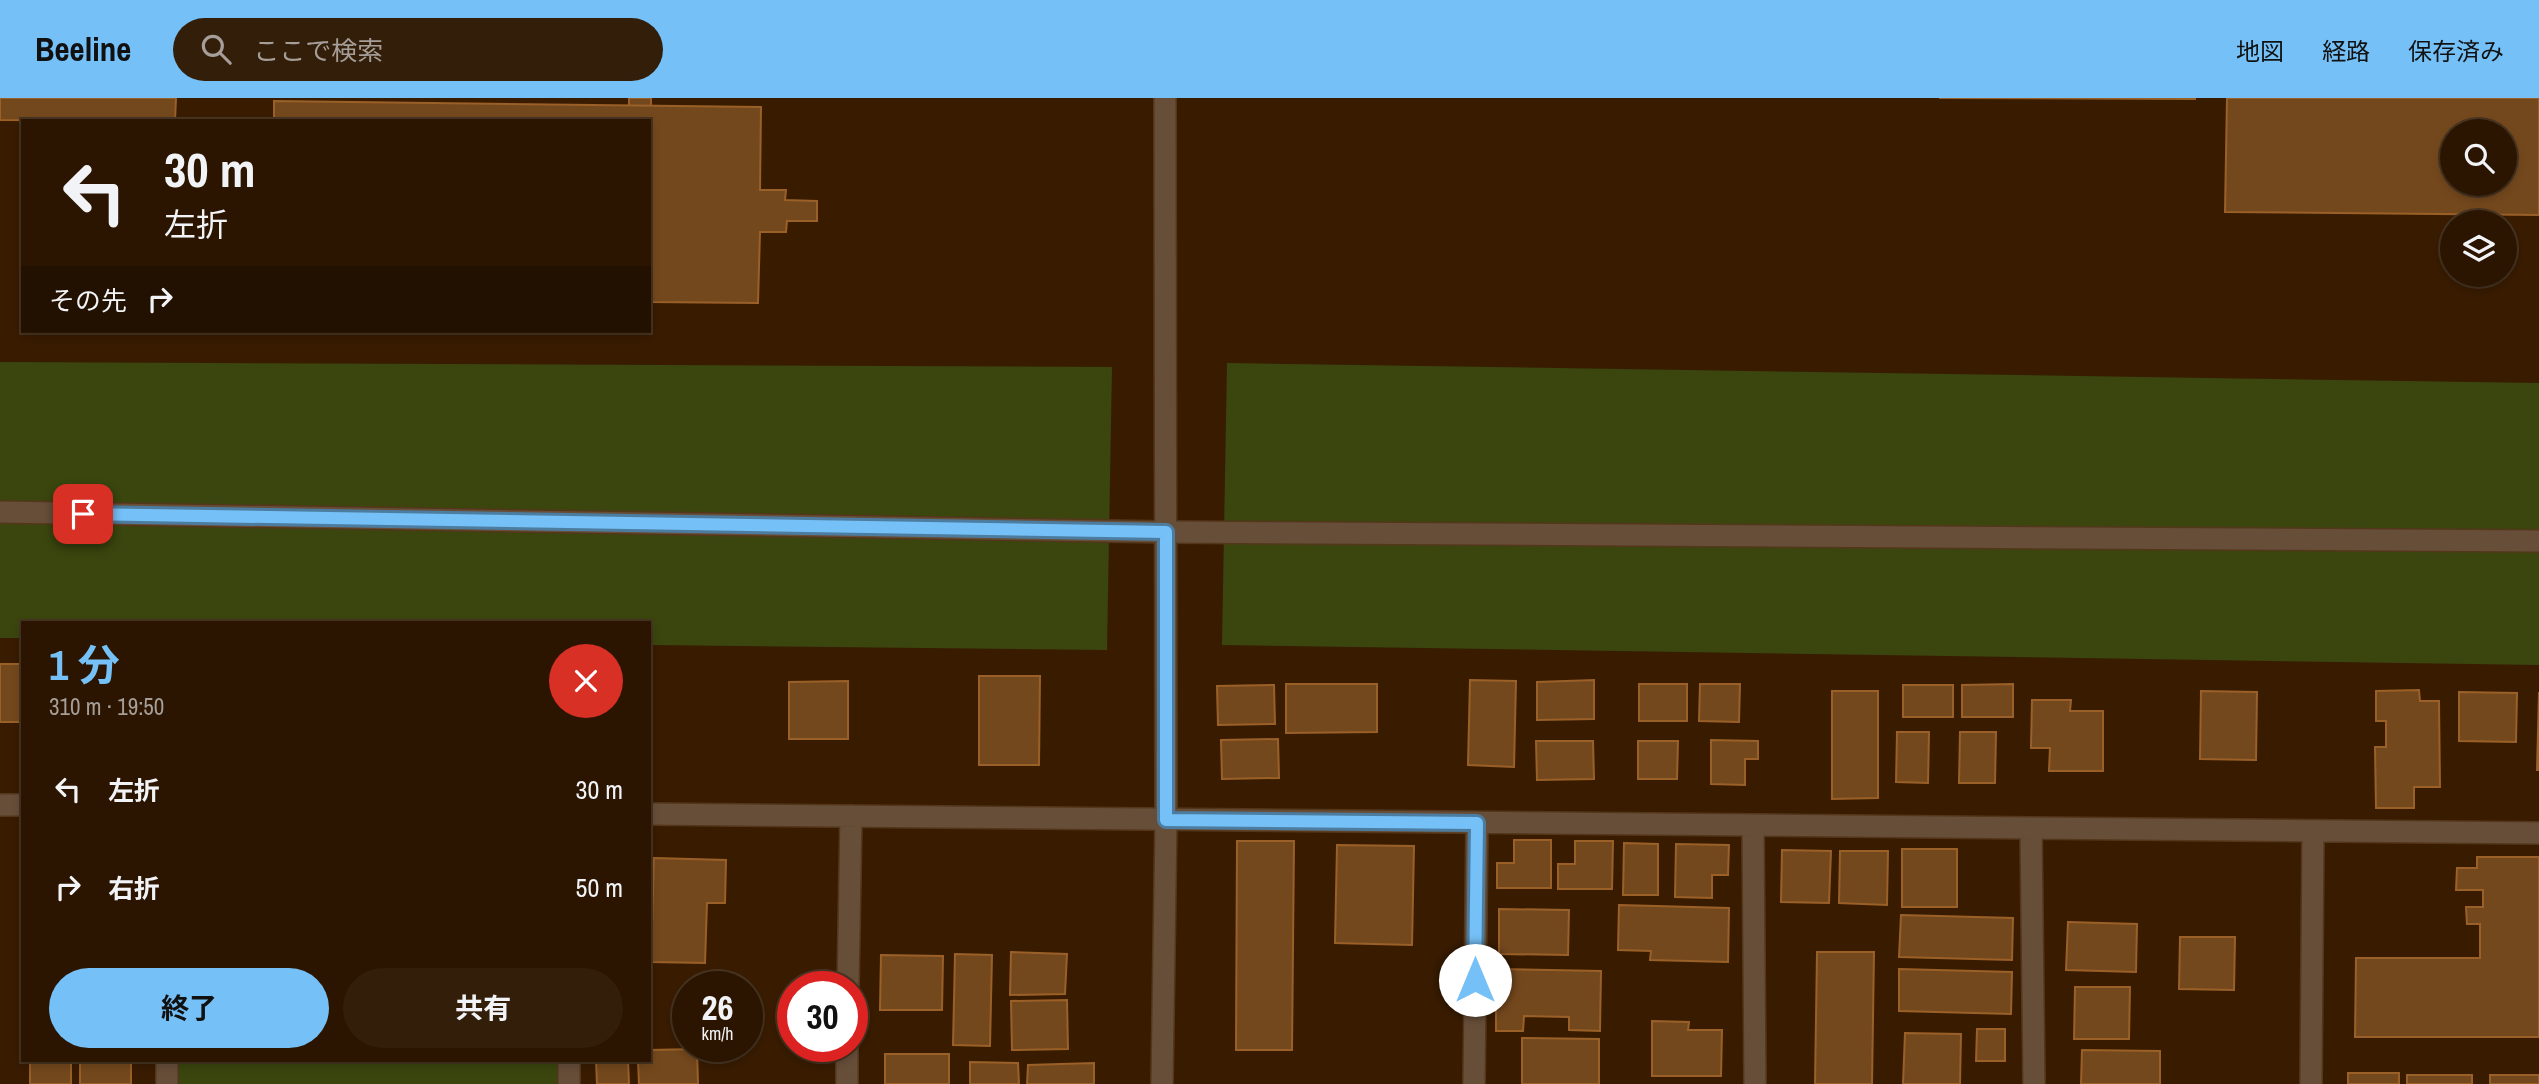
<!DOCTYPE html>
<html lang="ja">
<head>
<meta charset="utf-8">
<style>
  :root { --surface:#2b1500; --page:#331e0a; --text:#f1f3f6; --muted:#a69f99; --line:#473422; --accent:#75c0f6 }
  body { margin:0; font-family:"Archivo Narrow","Noto Sans JP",sans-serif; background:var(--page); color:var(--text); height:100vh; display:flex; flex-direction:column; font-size:26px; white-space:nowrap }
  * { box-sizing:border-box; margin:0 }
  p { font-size:23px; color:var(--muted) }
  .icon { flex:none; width:38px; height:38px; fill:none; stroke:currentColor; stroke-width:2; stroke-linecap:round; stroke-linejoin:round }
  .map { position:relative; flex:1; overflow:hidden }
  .sheet { position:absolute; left:21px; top:523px; width:630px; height:441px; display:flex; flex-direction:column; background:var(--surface); border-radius:0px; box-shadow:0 4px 10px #0003,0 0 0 2px var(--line) }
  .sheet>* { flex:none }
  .top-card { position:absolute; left:21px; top:21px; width:630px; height:214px; border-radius:0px; box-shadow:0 4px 10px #0003,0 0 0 2px var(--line); background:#2b1500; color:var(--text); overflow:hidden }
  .buttons { position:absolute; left:2440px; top:21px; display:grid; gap:14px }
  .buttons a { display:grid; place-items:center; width:77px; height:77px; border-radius:50%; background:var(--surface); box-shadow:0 4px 10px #0003,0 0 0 2px var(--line); font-size:35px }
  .speed { position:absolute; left:672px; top:873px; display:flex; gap:14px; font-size:35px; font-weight:700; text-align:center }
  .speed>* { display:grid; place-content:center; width:91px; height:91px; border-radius:50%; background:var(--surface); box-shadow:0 4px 10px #0003,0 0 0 2px var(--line); line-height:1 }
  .speed small { font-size:18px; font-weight:400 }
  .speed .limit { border:10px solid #d22; background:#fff; color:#111 }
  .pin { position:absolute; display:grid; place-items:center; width:60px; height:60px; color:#fff; margin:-30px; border-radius:14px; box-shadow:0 4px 10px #0006 }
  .me { position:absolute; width:77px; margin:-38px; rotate:0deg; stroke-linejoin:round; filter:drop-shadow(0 0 5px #0008) }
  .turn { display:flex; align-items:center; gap:24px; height:147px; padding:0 28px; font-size:32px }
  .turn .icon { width:91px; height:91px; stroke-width:2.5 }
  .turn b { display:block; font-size:49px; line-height:60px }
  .then { display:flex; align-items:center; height:66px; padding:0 28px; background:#0003; gap:14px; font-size:26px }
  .round { display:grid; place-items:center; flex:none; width:74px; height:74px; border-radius:37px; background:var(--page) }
  .headline { display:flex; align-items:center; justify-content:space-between; height:119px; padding:0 28px }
  h1 { font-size:42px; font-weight:700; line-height:52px; color:var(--accent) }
  .primary-button { display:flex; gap:14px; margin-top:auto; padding:14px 28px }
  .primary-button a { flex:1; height:80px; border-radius:42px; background:var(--accent); color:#111; font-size:28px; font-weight:700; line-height:80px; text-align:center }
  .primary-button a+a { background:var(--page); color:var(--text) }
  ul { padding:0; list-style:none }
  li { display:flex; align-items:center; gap:21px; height:98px; padding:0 28px }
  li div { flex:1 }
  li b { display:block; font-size:26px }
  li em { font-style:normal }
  header { display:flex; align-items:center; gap:42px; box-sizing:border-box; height:98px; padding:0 35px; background:var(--accent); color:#111 }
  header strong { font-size:33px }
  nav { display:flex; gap:38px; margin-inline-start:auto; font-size:24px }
  .search { width:490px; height:63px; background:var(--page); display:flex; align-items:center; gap:18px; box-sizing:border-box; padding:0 24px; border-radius:38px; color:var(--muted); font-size:26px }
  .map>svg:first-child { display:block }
</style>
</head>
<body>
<header>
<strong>Beeline</strong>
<div class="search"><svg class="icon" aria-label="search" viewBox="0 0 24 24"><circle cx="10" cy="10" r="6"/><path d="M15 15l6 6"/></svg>ここで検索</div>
<nav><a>地図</a><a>経路</a><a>保存済み</a></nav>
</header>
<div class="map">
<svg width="2539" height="986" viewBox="0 0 2539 986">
  <rect width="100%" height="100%" fill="#391c00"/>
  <path fill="#3a460e" d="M 0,264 L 1112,269 L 1107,552 L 649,547 L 649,525 L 23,525 L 23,540 L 0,540 Z
    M 1227,265 L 2539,285 L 2539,567 L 1222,547 Z
    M 167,963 L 569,963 L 569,986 L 167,986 Z"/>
  <path fill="#74481d" stroke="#9a6028" stroke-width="2" fill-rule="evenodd" d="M 0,0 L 176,0 L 175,23 L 0,22 Z
    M 629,0 L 651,0 L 651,8 L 629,8 Z
    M 1939,0 L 2195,0 L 2195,1 Z
    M 2227,0 L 2539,0 L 2539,117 L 2225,114 ZM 2452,33 L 2504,33 L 2504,86 L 2452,86 Z
    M 274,3 L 761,9 L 760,92 L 786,92 L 785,102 L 817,103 L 817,123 L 787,123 L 786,134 L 760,134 L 758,205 L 649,204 L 649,23 L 274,23 Z
    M 0,566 L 23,566 L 23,624 L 0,624 Z
    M 979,578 L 1040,578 L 1039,667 L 979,667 Z
    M 1470,582 L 1516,583 L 1514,669 L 1468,667 Z
    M 1594,582 L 1594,621 L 1537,622 L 1537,584 Z
    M 848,583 L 848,641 L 789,641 L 789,584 Z
    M 1286,586 L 1377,586 L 1377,634 L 1286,635 Z
    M 1639,586 L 1687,586 L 1687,623 L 1639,623 Z
    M 1700,586 L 1740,586 L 1739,624 L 1699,623 Z
    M 2013,586 L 2013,619 L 1962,619 L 1962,587 Z
    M 1274,587 L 1275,626 L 1218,627 L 1217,588 Z
    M 1903,587 L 1953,587 L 1953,619 L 1903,619 Z
    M 2419,592 L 2420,603 L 2439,603 L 2440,689 L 2414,689 L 2414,710 L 2376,710 L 2375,649 L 2386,649 L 2386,623 L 2376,623 L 2376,593 Z
    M 1832,593 L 1878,593 L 1878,700 L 1832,701 Z
    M 2201,593 L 2257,594 L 2256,662 L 2200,661 Z
    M 2459,594 L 2517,595 L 2516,644 L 2459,643 Z
    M 2539,594 L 2539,672 L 2537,672 Z
    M 2032,602 L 2071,602 L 2070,613 L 2103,613 L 2103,673 L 2049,673 L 2050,650 L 2031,650 Z
    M 1897,634 L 1929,634 L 1928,685 L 1896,684 Z
    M 1960,634 L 1996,634 L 1995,685 L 1959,685 Z
    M 1278,641 L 1279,680 L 1222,681 L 1221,642 Z
    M 1711,642 L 1758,643 L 1758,661 L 1745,661 L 1745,687 L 1711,686 Z
    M 1536,643 L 1593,643 L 1594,681 L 1537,682 Z
    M 1638,643 L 1678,643 L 1677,681 L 1638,681 Z
    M 1514,742 L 1551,742 L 1551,790 L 1497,790 L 1497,765 L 1514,765 Z
    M 1237,743 L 1294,743 L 1292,952 L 1236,952 Z
    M 1575,743 L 1613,743 L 1612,791 L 1558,791 L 1558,766 L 1575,766 Z
    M 1624,745 L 1658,746 L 1658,797 L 1623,797 Z
    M 1676,746 L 1729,747 L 1728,777 L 1712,777 L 1712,800 L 1675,799 Z
    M 1337,747 L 1414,748 L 1412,847 L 1335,845 Z
    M 1902,751 L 1957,751 L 1957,809 L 1902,809 Z
    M 1782,752 L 1831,753 L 1829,805 L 1781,804 Z
    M 1840,753 L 1888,753 L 1887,807 L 1839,805 Z
    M 2477,759 L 2539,759 L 2539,939 L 2355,939 L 2356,860 L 2480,860 L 2480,826 L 2467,826 L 2466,809 L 2483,809 L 2483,792 L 2456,792 L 2457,770 L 2477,770 Z
    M 654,760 L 726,762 L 725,805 L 707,805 L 705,865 L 651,864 Z
    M 1619,807 L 1729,810 L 1728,864 L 1650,862 L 1651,853 L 1618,852 Z
    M 1499,811 L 1569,812 L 1568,857 L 1499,856 Z
    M 1901,817 L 2013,820 L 2012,862 L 1899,859 Z
    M 2068,824 L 2137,826 L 2136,874 L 2066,872 Z
    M 2180,839 L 2235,839 L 2234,892 L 2179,891 Z
    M 1011,854 L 1067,856 L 1065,896 L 1010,897 Z
    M 1817,854 L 1874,854 L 1872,986 L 1815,986 Z
    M 955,856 L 992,857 L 990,948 L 953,947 Z
    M 881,857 L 943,858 L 942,912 L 880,912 Z
    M 1496,871 L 1601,873 L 1600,933 L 1569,932 L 1569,919 L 1524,918 L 1523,933 L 1496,933 Z
    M 1899,871 L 2012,874 L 2011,916 L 1899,913 Z
    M 2075,889 L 2130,889 L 2129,941 L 2074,941 Z
    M 1067,902 L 1068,951 L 1012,952 L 1011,903 Z
    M 1652,923 L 1689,924 L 1688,932 L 1722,932 L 1721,978 L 1652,978 Z
    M 1977,931 L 2005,931 L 2005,963 L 1976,963 Z
    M 1905,935 L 1961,936 L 1960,986 L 1903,986 Z
    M 1522,940 L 1599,941 L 1599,986 L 1522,986 Z
    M 697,951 L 698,986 L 639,986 L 638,962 L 649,962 L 649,952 Z
    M 2082,952 L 2160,953 L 2160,986 L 2081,986 Z
    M 885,956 L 949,956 L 949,986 L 885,986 Z
    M 30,962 L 71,962 L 71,986 L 30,986 Z
    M 596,962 L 628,962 L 629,986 L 597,986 Z
    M 80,964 L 131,964 L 131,986 L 80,986 Z
    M 970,964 L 1018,965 L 1019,986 L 970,986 Z
    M 1094,965 L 1094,986 L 1027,986 L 1028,967 Z
    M 2348,975 L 2399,975 L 2399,986 L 2348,986 Z
    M 2407,977 L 2472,977 L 2472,986 L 2407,986 Z
    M 2490,977 L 2539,977 L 2539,986 L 2490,986 Z"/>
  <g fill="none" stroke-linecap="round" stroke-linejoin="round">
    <defs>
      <path id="minor" d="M 0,414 L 1166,434 L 2539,443
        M 0,707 L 23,707
        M 649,716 L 2539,735
        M 1753,728 L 1755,986
        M 2031,730 L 2034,986
        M 848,889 L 851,718
        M 167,962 L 167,986
        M 569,986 L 569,962
        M 847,986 L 847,948
        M 1474,986 L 1477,725
        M 2311,986 L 2313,733"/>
      <path id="tertiary" d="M 1162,986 L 1166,722 L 1165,0"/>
    </defs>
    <use href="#minor" stroke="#54371b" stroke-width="24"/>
    <use href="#tertiary" stroke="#54371b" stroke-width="24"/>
    <use href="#minor" stroke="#674e39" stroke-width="21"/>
    <use href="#tertiary" stroke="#674e39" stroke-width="21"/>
  </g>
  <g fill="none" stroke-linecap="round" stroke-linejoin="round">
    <defs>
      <path id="route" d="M 83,416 L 1166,434 L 1166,722 L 1477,725 L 1475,882"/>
    </defs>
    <use href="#route" stroke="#4c7da0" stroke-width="18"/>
    <use href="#route" stroke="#75c0f6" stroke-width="12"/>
  </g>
</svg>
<div class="buttons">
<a><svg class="icon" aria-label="search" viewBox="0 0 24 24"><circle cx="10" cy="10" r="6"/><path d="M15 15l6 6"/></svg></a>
<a><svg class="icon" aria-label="layers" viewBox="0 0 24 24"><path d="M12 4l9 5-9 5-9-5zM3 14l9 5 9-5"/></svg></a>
</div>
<div class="speed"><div>26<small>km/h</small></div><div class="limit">30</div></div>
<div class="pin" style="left:83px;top:416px;background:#d93025"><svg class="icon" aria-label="arrive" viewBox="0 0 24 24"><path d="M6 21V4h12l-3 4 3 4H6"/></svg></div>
<svg class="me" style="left:1475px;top:882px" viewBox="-20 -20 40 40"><circle r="19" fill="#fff"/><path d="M0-13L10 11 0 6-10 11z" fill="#75c0f6"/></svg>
<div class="top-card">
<div class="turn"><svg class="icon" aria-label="left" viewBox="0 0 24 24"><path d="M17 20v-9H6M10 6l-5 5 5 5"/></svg><div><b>30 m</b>左折</div></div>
<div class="then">その先<svg class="icon" aria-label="right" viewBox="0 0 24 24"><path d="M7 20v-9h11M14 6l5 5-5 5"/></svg></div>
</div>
<section class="sheet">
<div class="headline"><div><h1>1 分</h1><p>310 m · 19:50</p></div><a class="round" style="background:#d93025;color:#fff"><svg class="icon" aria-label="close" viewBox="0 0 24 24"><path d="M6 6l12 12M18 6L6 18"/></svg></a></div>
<ul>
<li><svg class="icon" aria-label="left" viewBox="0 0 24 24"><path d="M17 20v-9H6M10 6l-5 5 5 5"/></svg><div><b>左折</b></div><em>30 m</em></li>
<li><svg class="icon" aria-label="right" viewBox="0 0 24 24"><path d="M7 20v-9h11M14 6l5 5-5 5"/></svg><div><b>右折</b></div><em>50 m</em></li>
</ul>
<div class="primary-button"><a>終了</a><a>共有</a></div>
</section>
</div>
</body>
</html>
